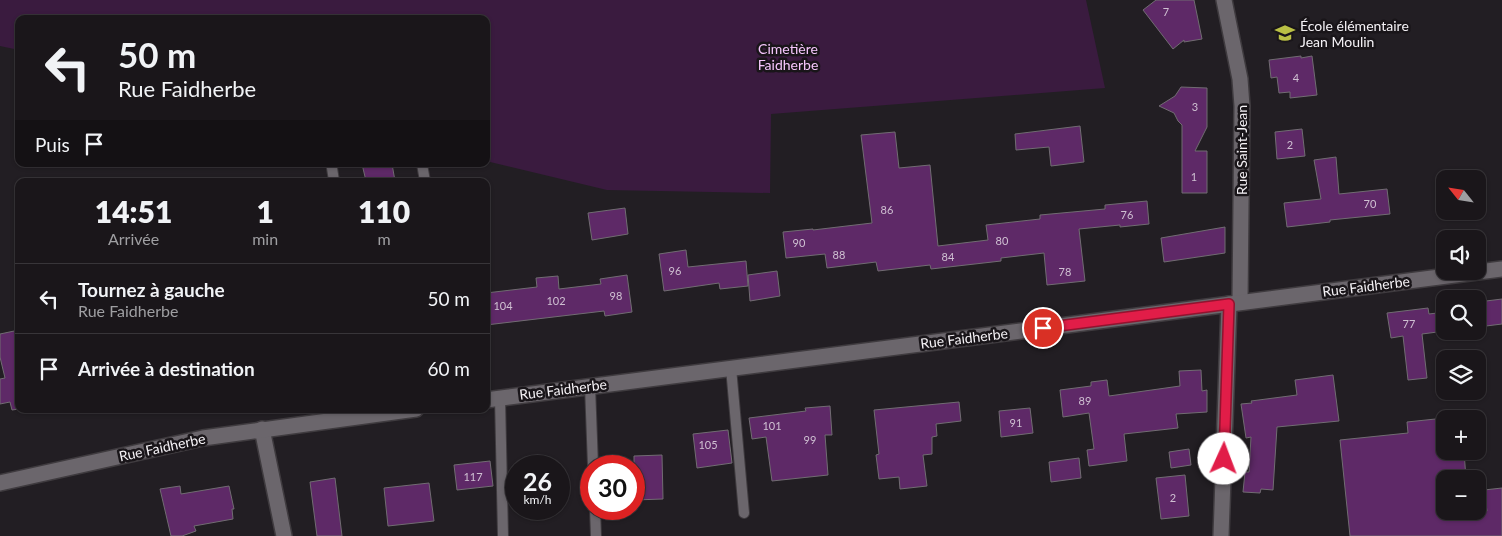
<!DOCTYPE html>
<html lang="fr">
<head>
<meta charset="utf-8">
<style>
  :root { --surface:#1a161a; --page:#272327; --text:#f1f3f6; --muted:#9f9fa2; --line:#383539 }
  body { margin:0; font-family:Lato,sans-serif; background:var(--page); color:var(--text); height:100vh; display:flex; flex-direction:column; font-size:19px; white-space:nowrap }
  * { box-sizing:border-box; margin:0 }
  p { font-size:16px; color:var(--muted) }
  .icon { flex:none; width:28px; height:28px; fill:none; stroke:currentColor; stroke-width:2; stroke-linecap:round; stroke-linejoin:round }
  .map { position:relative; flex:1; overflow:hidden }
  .drawer { position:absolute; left:15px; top:178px; width:475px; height:235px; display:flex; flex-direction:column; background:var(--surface); border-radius:10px; box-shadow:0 1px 4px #0004,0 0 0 1px var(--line) }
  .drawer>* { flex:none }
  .hud { position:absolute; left:15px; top:15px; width:475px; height:152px; border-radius:10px; box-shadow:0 1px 4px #0004,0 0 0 1px var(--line); background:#1a161a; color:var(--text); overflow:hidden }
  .needle { width:32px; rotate:300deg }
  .buttons { position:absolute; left:1436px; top:170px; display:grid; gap:10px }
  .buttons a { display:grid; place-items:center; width:50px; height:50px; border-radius:10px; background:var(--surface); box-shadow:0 1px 4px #0004,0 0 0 1px var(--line); font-size:25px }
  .speed { position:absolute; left:505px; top:455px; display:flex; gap:10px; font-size:25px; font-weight:700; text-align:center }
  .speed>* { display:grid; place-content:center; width:65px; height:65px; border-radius:50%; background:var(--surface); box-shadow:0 1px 4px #0004,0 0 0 1px var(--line); line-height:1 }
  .speed small { font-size:12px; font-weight:400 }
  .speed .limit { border:8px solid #d22; background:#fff; color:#111 }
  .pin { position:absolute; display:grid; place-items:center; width:42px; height:42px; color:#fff; margin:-21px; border:2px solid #fff; border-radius:50%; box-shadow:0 1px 5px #0007 }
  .me { position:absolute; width:55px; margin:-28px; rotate:2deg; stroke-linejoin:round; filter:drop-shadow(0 0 4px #0008) }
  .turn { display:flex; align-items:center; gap:18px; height:105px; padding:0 20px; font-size:22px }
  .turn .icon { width:65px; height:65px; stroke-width:2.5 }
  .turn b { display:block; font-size:35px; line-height:42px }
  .then { display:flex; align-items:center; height:48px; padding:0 20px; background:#0003; gap:10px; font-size:19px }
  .eta { display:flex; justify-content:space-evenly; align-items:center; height:85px; text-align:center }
  .eta b { font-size:30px; font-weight:800; line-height:35px }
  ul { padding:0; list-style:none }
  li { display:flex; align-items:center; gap:15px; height:70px; padding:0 20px; border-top:1px solid var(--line) }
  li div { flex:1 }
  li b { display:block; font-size:19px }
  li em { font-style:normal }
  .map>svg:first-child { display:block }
</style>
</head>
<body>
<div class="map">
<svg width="1502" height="536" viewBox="0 0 1502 536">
  <rect width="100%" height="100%" fill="#221e23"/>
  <path fill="#3a1b3f" d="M 0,0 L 1086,0 L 1105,88 L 771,114 L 770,193 L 607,190 L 486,161 L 486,19 L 19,19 L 19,50 L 0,46 Z"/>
  <path fill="#5e2967" stroke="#716c72" d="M 1156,0 L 1194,0 L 1202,39 L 1184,42 L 1184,40 L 1173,49 L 1143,10 Z
    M 1301,56 L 1301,58 L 1312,56 L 1317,95 L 1290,98 L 1290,92 L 1279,93 L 1277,77 L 1271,78 L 1269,60 Z
    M 1181,87 L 1207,88 L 1207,127 L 1195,151 L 1207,151 L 1207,193 L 1182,193 L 1182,125 L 1178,121 L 1174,113 L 1159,106 L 1175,96 Z
    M 1080,126 L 1084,162 L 1051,166 L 1049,147 L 1016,150 L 1015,134 Z
    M 1302,129 L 1305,156 L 1277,159 L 1275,132 Z
    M 895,132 L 899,168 L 930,165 L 938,246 L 988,240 L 986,225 L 1040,219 L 1040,215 L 1105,209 L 1105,205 L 1147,201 L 1149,224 L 1120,227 L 1120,225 L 1079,229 L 1085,281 L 1047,285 L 1044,253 L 1001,258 L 1001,261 L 931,269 L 930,265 L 878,271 L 876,262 L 827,268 L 825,254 L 786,258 L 783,232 L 813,229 L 813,230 L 872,223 L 861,135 Z
    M 1336,157 L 1339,194 L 1387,189 L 1390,214 L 1330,220 L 1330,222 L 1287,227 L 1284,203 L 1321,199 L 1314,160 Z
    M 362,164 L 392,164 L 395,181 L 366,181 Z
    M 625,208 L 628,234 L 592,240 L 588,213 Z
    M 1225,227 L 1225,253 L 1164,262 L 1161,238 Z
    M 686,250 L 688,267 L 746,261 L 748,286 L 720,289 L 719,283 L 664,291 L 659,254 Z
    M 777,271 L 780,296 L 750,301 L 748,275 Z
    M 627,275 L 632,312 L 605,316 L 604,311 L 486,325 L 486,293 L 537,287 L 536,278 L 558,276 L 559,289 L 601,284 L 600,279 Z
    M 1502,299 L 1502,324 L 1478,327 L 1478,302 Z
    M 1428,308 L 1429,314 L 1445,312 L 1445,331 L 1422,334 L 1427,378 L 1408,380 L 1403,336 L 1391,338 L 1387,313 Z
    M 19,330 L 19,409 L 12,410 L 10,402 L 0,404 L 0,379 L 5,378 L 0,357 L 0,334 Z
    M 1201,370 L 1202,391 L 1207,390 L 1207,412 L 1176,414 L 1178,428 L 1124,434 L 1127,461 L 1089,466 L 1087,450 L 1094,449 L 1089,413 L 1063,417 L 1060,390 L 1091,386 L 1091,382 L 1107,380 L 1109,396 L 1180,386 L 1179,371 Z
    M 1333,375 L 1339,421 L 1277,427 L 1273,490 L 1261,489 L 1260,493 L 1243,492 L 1245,472 L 1249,472 L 1251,437 L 1246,438 L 1241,404 L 1252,403 L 1251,401 L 1297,395 L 1295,380 Z
    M 959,402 L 961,421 L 936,424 L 937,436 L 932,437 L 932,454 L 923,455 L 927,486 L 900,489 L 899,477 L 879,479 L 876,455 L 879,454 L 874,410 Z
    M 830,406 L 832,435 L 825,435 L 828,475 L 772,481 L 766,437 L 752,439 L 749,418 L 806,411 L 805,408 Z
    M 1030,408 L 1033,433 L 1001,437 L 999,411 Z
    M 1445,418 L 1445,451 L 1464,451 L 1466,479 L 1445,479 L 1445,511 L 1487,511 L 1484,490 L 1502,488 L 1502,536 L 1350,536 L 1340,440 L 1408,433 L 1407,422 Z
    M 728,430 L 732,463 L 697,468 L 693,434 Z
    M 1189,449 L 1191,465 L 1171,468 L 1169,452 Z
    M 662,455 L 663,499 L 634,500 L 634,456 Z
    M 1079,458 L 1081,478 L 1051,482 L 1049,462 Z
    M 490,461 L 493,486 L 457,490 L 454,465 Z
    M 1185,475 L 1189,516 L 1161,519 L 1156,478 Z
    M 335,478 L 342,536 L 317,536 L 310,482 Z
    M 429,483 L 434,521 L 388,526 L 384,488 Z
    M 180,486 L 181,494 L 229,486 L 234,509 L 232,509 L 233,519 L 194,526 L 196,531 L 182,536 L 171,536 L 160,489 Z"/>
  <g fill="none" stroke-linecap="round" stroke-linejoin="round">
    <defs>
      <path id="service" d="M 422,164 L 425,181
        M 332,168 L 334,181
        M 731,368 L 744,513
        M 590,386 L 593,466
        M 500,398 L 503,536
        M 595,509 L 596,536"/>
      <path id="minor" d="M 1224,0 L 1240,79 L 1242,106 L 1240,302
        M 262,429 L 284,536
        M 1221,536 L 1229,304"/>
      <path id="secondary" d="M 486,400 L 1502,269
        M 0,483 L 203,438 L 416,409"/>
    </defs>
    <use href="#service" stroke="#3f3b3f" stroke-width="12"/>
    <use href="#minor" stroke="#3f3b3f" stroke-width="18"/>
    <use href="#secondary" stroke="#3f3b3f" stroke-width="18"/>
    <use href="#service" stroke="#6b666c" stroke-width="10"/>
    <use href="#minor" stroke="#6b666c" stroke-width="15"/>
    <use href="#secondary" stroke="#6b666c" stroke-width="15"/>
  </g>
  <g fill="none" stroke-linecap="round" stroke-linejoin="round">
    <defs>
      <path id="route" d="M 1043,328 L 1229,304 L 1224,459"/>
    </defs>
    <use href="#route" stroke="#92132f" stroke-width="12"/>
    <use href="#route" stroke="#e11d48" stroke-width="9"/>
  </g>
  <defs>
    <symbol id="school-bare" viewBox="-9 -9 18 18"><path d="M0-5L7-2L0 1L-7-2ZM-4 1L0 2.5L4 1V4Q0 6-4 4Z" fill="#bac045" stroke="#191519" stroke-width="2.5" paint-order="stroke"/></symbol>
  </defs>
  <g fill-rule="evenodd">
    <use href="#school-bare" x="1271" y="19" width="28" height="28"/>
  </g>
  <g text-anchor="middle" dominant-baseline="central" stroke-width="5" stroke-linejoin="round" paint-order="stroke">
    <g font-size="11" fill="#cfc0d2">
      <text x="1166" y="11">7</text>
      <text x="1296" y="77">4</text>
      <text x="1195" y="106">3</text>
      <text x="1290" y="144">2</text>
      <text x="1194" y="176">1</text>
      <text x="1370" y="203">70</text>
      <text x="887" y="209">86</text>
      <text x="1127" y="214">76</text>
      <text x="1002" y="240">80</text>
      <text x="799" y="242">90</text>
      <text x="839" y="254">88</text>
      <text x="948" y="256">84</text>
      <text x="675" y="270">96</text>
      <text x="1065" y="271">78</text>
      <text x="616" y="295">98</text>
      <text x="556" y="300">102</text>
      <text x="503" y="305">104</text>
      <text x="1409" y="323">77</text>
      <text x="1085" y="400">89</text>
      <text x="1016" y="422">91</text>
      <text x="772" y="425">101</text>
      <text x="810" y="439">99</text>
      <text x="708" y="444">105</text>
      <text x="473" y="476">117</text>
      <text x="1173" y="497">2</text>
    </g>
    <g font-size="14" fill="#f5f2f6" stroke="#191519" text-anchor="start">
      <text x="1300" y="25">École élémentaire<tspan x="1300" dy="16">Jean Moulin</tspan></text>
    </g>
    <g font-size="14" fill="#f4c5fb" stroke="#191519">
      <text x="788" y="48">Cimetière<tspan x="788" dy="16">Faidherbe</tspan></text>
    </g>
    <g font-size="14" fill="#f5f2f6" stroke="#191519">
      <text transform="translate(1241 150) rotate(-90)">Rue Saint-Jean</text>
      <text transform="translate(1366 286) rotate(-7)">Rue Faidherbe</text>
      <text transform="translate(964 338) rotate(-7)">Rue Faidherbe</text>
      <text transform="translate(563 389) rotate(-7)">Rue Faidherbe</text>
      <text transform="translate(162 447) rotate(-12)">Rue Faidherbe</text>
    </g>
  </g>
</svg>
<div class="buttons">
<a><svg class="needle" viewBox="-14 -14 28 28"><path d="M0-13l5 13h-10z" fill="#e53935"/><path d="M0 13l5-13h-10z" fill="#9f9fa2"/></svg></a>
<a><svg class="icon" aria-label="sound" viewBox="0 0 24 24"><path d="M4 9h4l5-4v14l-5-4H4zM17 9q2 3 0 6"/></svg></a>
<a><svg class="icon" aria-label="search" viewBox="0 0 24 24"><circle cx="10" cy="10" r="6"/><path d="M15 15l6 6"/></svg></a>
<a><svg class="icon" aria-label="layers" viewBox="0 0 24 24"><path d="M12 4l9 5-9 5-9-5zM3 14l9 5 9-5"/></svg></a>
<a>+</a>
<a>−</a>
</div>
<div class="speed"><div>26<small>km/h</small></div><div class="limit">30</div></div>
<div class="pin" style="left:1043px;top:328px;background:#d93025"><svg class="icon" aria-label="arrive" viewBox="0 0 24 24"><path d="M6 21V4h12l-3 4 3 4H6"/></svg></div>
<svg class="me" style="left:1224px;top:459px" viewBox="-20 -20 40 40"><circle r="19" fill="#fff"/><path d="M0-13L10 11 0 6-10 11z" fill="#e11d48"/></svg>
<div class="hud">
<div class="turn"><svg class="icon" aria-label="left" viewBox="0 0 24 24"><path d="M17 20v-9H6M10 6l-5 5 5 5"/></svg><div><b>50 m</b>Rue Faidherbe</div></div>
<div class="then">Puis<svg class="icon" aria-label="arrive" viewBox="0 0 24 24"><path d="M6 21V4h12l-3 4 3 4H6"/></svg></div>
</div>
<section class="drawer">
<div class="eta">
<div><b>14:51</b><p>Arrivée</p></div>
<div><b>1</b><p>min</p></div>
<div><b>110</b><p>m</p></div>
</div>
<ul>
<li><svg class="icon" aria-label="left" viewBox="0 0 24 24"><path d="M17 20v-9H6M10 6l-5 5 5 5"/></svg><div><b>Tournez à gauche</b><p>Rue Faidherbe</p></div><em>50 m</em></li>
<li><svg class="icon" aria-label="arrive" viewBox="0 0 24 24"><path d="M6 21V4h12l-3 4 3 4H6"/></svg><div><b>Arrivée à destination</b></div><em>60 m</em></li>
</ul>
</section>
</div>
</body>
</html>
